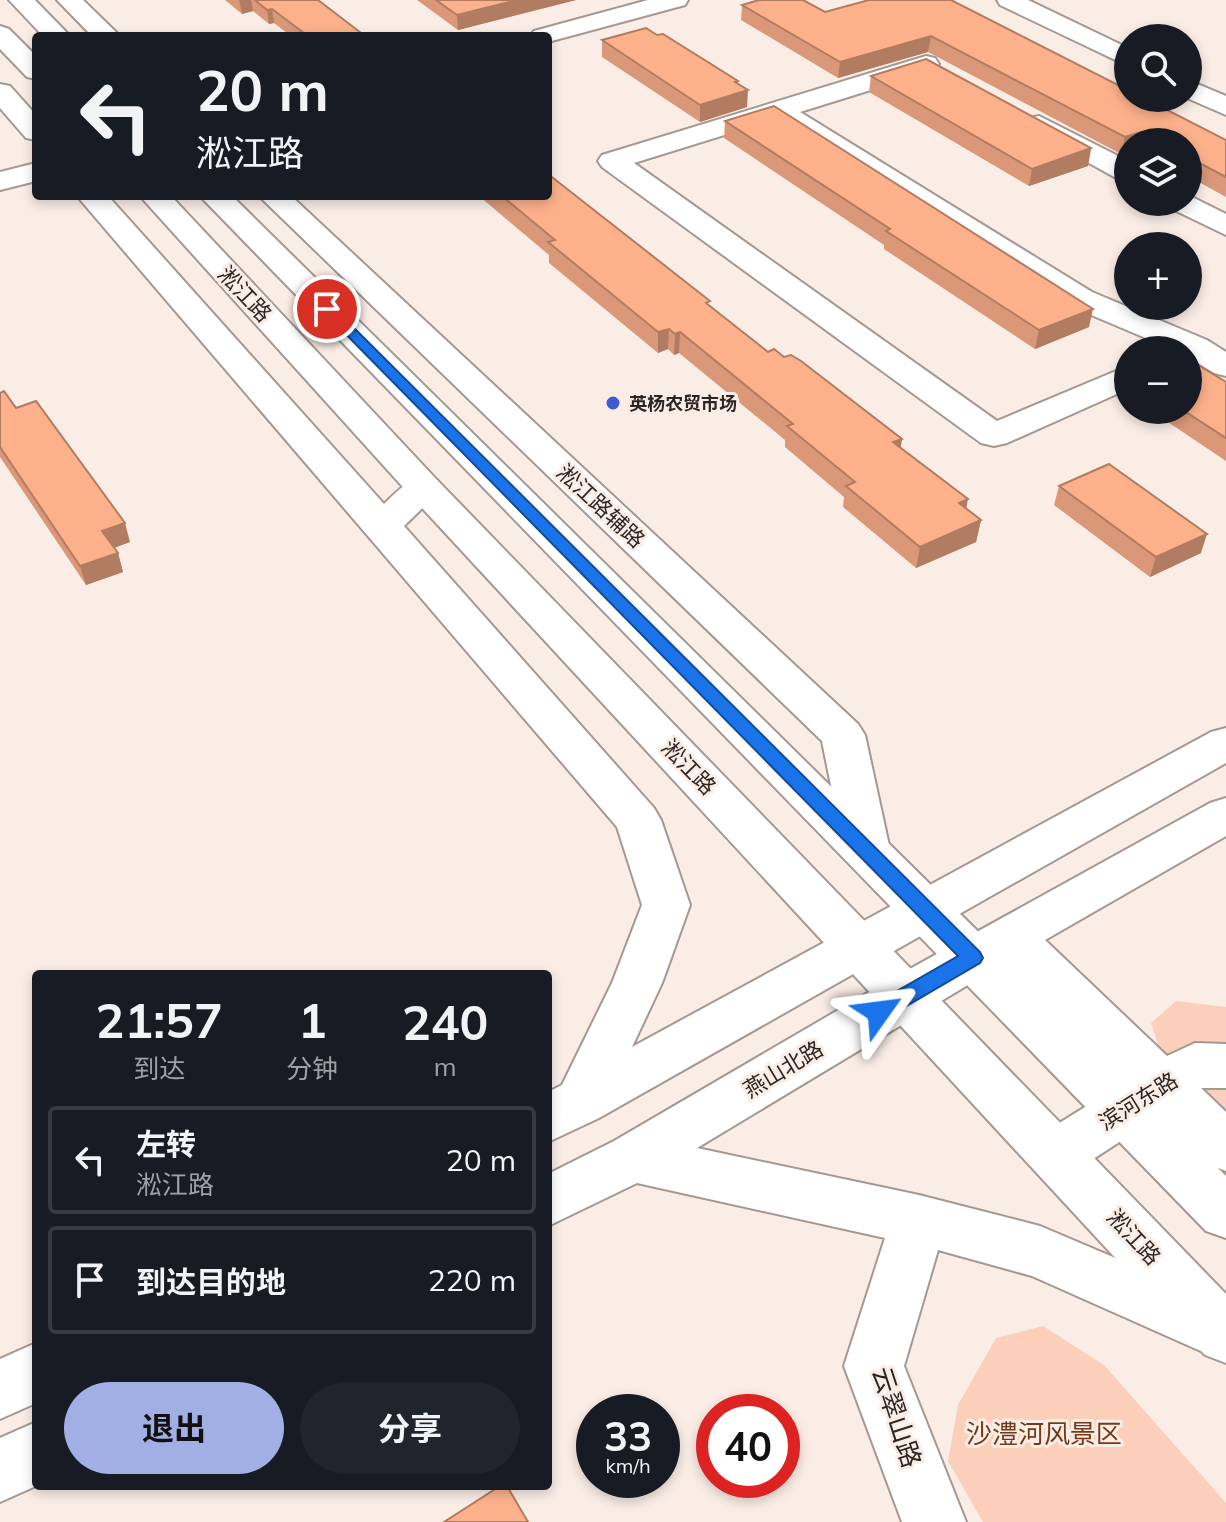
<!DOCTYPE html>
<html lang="zh">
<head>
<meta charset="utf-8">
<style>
  :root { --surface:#171b24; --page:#20242c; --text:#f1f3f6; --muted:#9ea1a6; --line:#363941; --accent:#a1afe4 }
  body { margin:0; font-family:Mulish,"Noto Sans SC",sans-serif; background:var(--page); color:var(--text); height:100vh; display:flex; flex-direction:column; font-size:30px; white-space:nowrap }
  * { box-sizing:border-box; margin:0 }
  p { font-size:26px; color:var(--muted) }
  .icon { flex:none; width:44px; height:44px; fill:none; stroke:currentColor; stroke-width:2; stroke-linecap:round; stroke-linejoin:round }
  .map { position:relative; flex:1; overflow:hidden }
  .panel { position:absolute; left:32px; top:970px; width:520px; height:520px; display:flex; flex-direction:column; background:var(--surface); border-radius:8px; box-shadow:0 4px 12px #0003 }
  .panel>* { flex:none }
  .hud { position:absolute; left:32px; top:32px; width:520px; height:168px; border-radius:8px; box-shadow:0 4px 12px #0003; background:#171b24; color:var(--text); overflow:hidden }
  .controls { position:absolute; left:1114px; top:24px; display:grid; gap:16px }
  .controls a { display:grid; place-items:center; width:88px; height:88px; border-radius:50%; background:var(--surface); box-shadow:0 4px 12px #0003; font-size:40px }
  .speed { position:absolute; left:576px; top:1394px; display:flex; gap:16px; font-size:40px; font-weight:700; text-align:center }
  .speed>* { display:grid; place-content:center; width:104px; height:104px; border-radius:50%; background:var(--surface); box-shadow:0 4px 12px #0003; line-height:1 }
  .speed small { font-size:20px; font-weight:400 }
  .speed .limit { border:12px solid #d22; background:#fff; color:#111 }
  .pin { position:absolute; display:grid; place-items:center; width:68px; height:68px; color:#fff; margin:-34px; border:4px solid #fff; border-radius:50%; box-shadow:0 2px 8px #0007 }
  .me { position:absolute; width:88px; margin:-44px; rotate:59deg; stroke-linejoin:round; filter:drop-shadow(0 0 6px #0008) }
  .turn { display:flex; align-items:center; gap:28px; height:168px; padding:0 32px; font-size:36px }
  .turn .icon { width:104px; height:104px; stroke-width:2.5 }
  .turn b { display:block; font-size:56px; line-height:68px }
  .eta { display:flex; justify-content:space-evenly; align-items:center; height:136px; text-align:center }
  .eta b { font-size:48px; font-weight:700; line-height:56px }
  .action { display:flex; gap:16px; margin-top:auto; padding:16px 32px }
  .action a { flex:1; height:92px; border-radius:48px; background:var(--accent); color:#111; font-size:32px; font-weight:700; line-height:92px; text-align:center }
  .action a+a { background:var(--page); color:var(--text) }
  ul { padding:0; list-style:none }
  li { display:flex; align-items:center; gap:24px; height:108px; margin:0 16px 12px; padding:0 16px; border:4px solid var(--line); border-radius:8px }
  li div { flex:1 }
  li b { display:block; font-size:30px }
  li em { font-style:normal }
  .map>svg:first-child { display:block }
</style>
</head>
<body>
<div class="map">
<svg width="1226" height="1522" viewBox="0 0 1226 1522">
  <rect width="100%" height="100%" fill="#faede6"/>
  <path fill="#fccfba" d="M 1176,1001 L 1226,1007 L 1226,1179 L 1189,1143 L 1151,1023 Z
    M 1043,1326 L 1104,1365 L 1226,1503 L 1226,1522 L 983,1522 L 948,1461 L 958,1405 L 996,1338 Z"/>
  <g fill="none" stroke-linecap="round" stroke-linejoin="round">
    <defs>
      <path id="minor" d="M 57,0 L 83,0 L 120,36 L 92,36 Z
        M 648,0 L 688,0 L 685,5 L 548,42 L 548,36 L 530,36 L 534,31 Z
        M 997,0 L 1028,0 L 1128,48 L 1128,66 L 1000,5 Z
        M 926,56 L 935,58 L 939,64 L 935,70 L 800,112 L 1092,292 L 1207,340 L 1226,352 L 1226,376 L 1214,373 L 1188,357 L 1188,350 L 1174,350 L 1070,306 L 776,119 L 634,163 L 997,421 L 1128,366 L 1128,389 L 1007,443 L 994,446 L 981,443 L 602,167 L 598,161 L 602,155 Z
        M 1188,80 L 1226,96 L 1226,115 L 1187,98 Z
        M 0,84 L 10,86 L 36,115 L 36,140 L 26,138 L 0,108 Z
        M 1039,116 L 1128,161 L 1128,182 L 1118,179 L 1029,130 L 1025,124 L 1029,118 Z
        M 36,163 L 36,181 L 0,190 L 0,172 Z
        M 1188,195 L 1226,214 L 1226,235 L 1170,208 L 1166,202 L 1188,202 Z
        M 77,196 L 108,196 L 384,504 C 401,488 412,474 437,480 L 443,488 L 404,526 L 654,808 L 661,820 L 690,905 L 662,983 L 632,1047 L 1211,732 L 1226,728 L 1226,763 L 599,1118 L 548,1142 L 548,1092 L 562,1085 L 612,983 L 642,905 L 617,827 Z
        M 259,196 L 291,196 L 858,724 L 865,735 L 890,850 L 883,862 L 867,868 L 851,862 L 844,850 L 822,741 Z
        M 1226,798 L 1226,836 L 1045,940 L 1167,1056 L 1195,1043 L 1226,1044 L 1226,1088 L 1201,1088 L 1226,1112 L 1226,1171 L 1207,1164 L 1159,1116 L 1075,1171 L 1056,1178 L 1037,1171 L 1029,1154 L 1037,1137 L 1125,1082 L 1006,962 L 697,1148 L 919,1195 L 1040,1226 L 1226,1305 L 1226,1350 L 1212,1356 L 1032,1276 L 938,1250 L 904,1366 L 966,1522 L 902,1522 L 844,1366 L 885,1238 L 637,1183 L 548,1226 L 548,1174 L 614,1141 L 888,981 L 1210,803 Z
        M 36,1343 L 36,1403 L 0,1419 L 0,1359 Z
        M 36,1422 L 36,1486 L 0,1502 L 0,1438 Z"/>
      <path id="major" d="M 9,0 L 35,0 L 70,36 L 43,36 Z
        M 0,26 L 9,29 L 36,56 L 36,79 L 27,77 L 0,49 Z
        M 140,196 L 171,196 L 437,480 L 1226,1294 L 1226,1363 L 1205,1355 L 411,496 Z
        M 200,196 L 232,196 L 1226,1176 L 1226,1238 L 1206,1231 Z"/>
    </defs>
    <use href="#minor" stroke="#a49892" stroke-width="4"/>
    <use href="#major" stroke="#a49892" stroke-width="4"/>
    <use href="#minor" fill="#fff" fill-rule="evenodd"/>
    <use href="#major" fill="#fff" fill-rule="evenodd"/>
  </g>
  <path fill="#da9878" d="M 225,0 L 318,0 L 365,36 L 291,36 L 274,23 L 269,24 L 253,11 L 242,14 Z
    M 417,0 L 576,0 L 458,30 Z
    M 869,0 L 1226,140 L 1226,197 L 1188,176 L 1188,142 L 1128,142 L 1121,154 L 928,52 L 838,78 L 741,20 L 742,5 L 825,12 Z
    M 602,40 L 737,83 L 747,107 L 700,122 L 602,57 Z
    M 871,76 L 1091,148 L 1088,166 L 1029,186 L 869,92 Z
    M 725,121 L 1089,327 L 1035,349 L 884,249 L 884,245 L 724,138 Z
    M 479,196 L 548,196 L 710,306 L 768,352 L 900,447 L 966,509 L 981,520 L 976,542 L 916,568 L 843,507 L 844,497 L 785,447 L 785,440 L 679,353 L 674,355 L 668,349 L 658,353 L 549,263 L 549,255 Z
    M 1128,382 L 1128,396 L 1125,394 Z
    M 1226,382 L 1226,461 L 1150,410 L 1188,410 Z
    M 0,393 L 16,408 L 130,542 L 114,548 L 118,553 L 123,572 L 86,585 L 0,457 Z
    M 1059,486 L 1201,553 L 1150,577 L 1054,505 Z"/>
  <path fill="#b17c61" d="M 239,0 L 251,0 L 253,11 L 242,14 Z
    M 517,0 L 576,0 L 458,30 L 457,15 Z
    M 272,9 L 274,23 L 269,24 L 267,10 Z
    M 931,36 L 928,52 L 838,78 L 840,62 Z
    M 738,81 L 737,94 L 748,90 L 747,107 L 700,122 L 700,105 Z
    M 1141,132 L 1139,142 L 1128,142 L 1128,152 L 1121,154 L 1125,137 Z
    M 1091,148 L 1088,166 L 1029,186 L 1032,169 Z
    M 1093,309 L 1089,327 L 1035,349 L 1039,330 Z
    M 669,329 L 668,349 L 658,353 L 658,332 Z
    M 680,332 L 679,353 L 674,355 L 675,334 Z
    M 902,439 L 899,460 L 893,442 Z
    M 968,499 L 964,521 L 959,503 Z
    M 981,520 L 976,542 L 916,568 L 920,547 Z
    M 125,523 L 130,542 L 108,550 L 102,531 Z
    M 1207,534 L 1201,553 L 1150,577 L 1156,557 Z
    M 118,553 L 123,572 L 86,585 L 80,566 Z"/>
  <path fill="#fdb18b" stroke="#b17c61" stroke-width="2" d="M 255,0 L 318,0 L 365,36 L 308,36 L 272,9 L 267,10 Z
    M 436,0 L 517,0 L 457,15 Z
    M 759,0 L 803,0 L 825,12 L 869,0 L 951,0 L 1128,90 L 1128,98 L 1144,98 L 1226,140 L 1226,177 L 1188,157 L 1188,142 L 1160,142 L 1141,132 L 1125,137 L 931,36 L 840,62 L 742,5 Z
    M 646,28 L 657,35 L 663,34 L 738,81 L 735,82 L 748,90 L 700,105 L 602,40 Z
    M 926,59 L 1091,148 L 1032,169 L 871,76 Z
    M 774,106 L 1093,309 L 1039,330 L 886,231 L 890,229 L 725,121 Z
    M 548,174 L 710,301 L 706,303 L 768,352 L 774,349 L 784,357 L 791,355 L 801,361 L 902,439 L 893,442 L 968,499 L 959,503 L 981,520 L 920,547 L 846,486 L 855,482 L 787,426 L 793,424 L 680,332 L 675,334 L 669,329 L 658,332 L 548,242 L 555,240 L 502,196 L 548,196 Z
    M 1188,359 L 1226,382 L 1226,438 L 1183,410 L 1188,410 Z
    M 4,391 L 16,408 L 36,401 L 125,523 L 102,531 L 118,553 L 80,566 L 0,447 L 0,393 Z
    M 1109,464 L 1207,534 L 1156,557 L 1059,486 Z
    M 500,1486 L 507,1486 L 528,1522 L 444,1522 Z"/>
  <path fill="#1a73e8" stroke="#114b97" stroke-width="2" d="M 323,306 L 332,306 L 980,952 L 983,958 L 980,963 L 886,1018 L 879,1020 L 871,1018 L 868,1012 L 871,1006 L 958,956 L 323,311 Z"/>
  <circle fill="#3f5ccf" stroke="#faede6" stroke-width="3" cx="613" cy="403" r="8"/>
  <g text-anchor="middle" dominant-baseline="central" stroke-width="6" stroke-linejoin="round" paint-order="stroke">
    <g font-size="18" font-weight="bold" fill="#2b2624" stroke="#faede6" text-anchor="start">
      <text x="629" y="403">英杨农贸市场</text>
    </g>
    <g font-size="22" fill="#2b2624" stroke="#faede6">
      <text transform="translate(245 294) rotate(47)">淞江路</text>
      <text transform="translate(601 506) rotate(43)">淞江路辅路</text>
      <text transform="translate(689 767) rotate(46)">淞江路</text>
      <text transform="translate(783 1069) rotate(-31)">燕山北路</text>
      <text transform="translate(1138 1101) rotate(-32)">滨河东路</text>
      <text transform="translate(1134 1237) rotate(47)">淞江路</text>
    </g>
    <g font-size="26" fill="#2b2624" stroke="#faede6">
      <text transform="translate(897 1417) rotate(72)">云翠山路</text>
    </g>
    <g font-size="26" fill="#753918" stroke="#faede6">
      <text x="1044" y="1433">沙澧河风景区</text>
    </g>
  </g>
</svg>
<div class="controls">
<a><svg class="icon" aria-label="search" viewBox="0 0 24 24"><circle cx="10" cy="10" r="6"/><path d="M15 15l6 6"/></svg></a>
<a><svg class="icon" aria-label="layers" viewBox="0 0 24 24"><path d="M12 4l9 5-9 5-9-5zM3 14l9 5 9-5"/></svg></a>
<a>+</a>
<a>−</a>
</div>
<div class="speed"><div>33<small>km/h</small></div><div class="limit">40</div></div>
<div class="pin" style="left:327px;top:309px;background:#d93025"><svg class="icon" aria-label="arrive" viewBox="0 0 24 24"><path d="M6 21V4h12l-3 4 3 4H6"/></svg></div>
<svg class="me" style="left:879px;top:1012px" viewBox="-20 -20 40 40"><path d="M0-17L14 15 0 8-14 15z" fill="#1a73e8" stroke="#fff" stroke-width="4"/></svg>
<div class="hud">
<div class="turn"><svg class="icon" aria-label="left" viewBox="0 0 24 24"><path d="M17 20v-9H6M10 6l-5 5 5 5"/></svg><div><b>20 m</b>淞江路</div></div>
</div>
<section class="panel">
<div class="eta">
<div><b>21:57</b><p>到达</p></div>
<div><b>1</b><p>分钟</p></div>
<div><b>240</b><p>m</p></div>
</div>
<ul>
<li><svg class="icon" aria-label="left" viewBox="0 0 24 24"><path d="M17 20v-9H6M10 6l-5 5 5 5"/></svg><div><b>左转</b><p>淞江路</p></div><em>20 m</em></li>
<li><svg class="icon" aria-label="arrive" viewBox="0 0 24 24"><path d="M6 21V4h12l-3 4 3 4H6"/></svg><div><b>到达目的地</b></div><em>220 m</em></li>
</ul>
<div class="action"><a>退出</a><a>分享</a></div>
</section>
</div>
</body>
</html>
